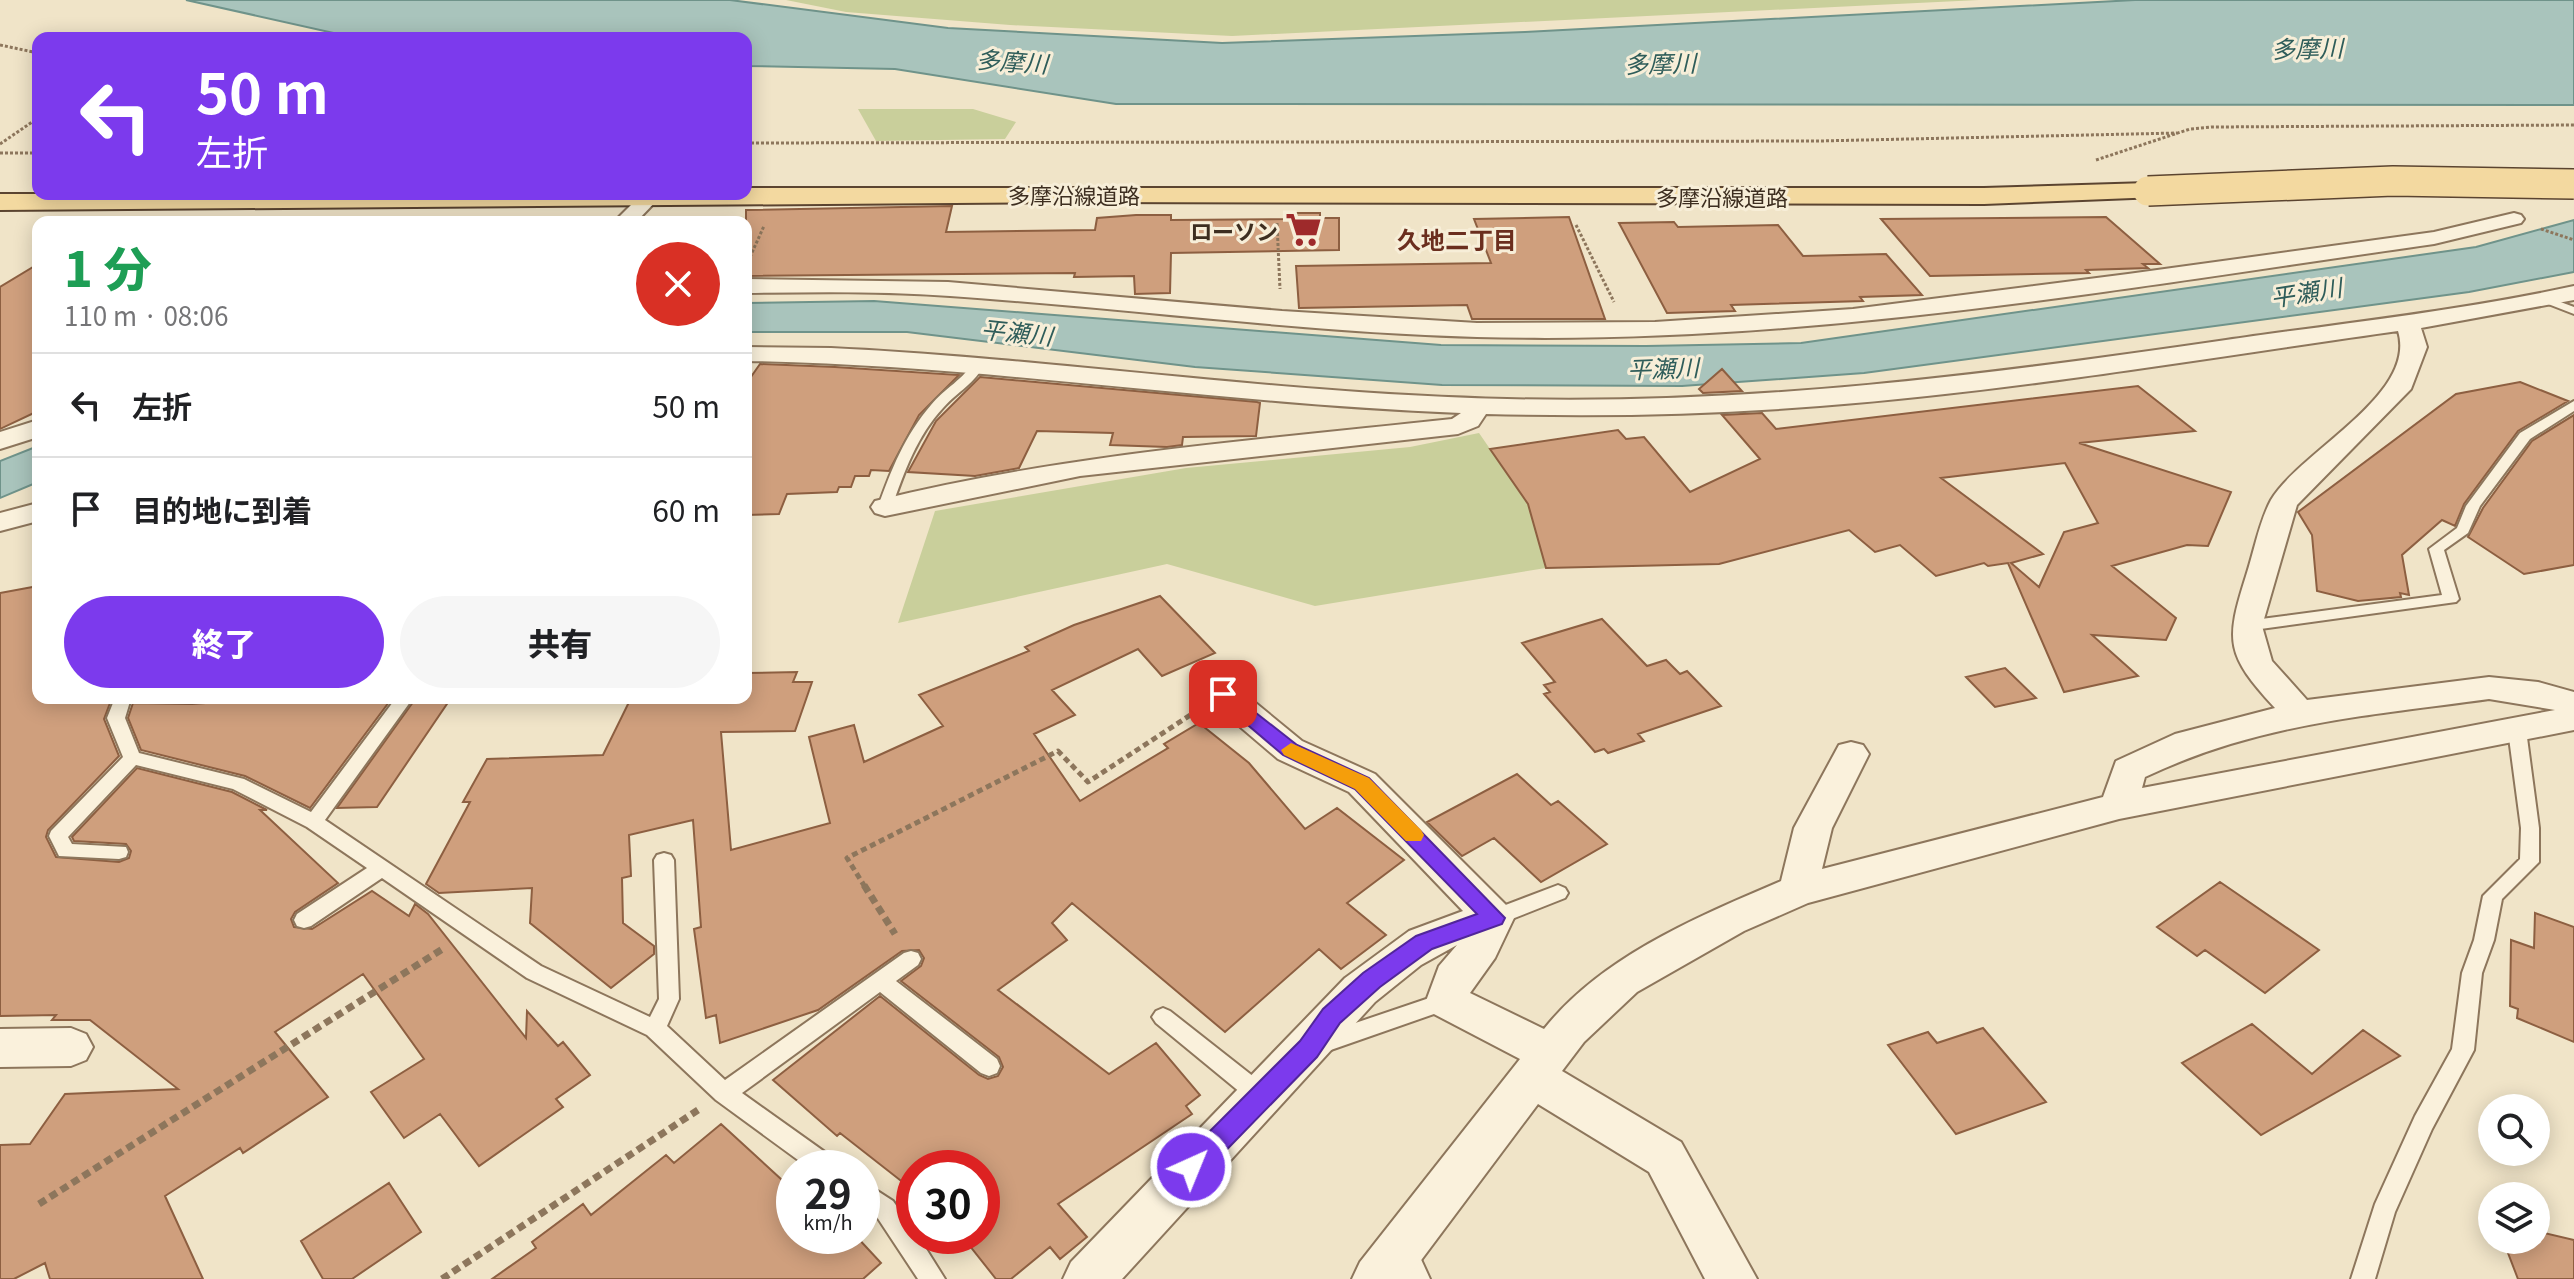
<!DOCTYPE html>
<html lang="ja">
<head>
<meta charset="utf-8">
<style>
  :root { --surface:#fff; --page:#f6f6f6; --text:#202124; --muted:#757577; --line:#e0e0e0; --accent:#7c3aed }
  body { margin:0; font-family:Georgia,"Noto Sans JP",serif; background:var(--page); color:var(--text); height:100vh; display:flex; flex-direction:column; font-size:30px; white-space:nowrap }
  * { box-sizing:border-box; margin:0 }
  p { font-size:26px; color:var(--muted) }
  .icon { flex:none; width:44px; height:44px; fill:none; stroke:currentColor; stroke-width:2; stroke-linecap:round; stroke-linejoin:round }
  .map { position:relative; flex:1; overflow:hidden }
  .side { position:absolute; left:32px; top:216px; width:720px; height:488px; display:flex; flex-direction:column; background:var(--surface); border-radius:16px; box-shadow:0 4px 20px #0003 }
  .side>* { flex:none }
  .guide { position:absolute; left:32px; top:32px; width:720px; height:168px; border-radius:16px; box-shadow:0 4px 20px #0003; background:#7c3aed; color:#fff; overflow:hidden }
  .fabs { position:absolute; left:2478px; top:1094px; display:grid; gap:16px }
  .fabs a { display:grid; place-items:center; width:72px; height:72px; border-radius:50%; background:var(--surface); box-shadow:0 4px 20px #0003; font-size:40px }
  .speed { position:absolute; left:776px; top:1150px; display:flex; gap:16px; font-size:40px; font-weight:700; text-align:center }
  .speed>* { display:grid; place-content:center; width:104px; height:104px; border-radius:50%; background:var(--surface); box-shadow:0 4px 20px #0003; line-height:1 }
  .speed small { font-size:20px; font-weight:400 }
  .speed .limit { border:12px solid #d22; background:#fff; color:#111 }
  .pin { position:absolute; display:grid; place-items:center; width:68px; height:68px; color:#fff; margin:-34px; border-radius:16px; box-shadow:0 4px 12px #0006 }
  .me { position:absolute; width:88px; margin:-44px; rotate:44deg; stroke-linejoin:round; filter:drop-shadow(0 0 6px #0008) }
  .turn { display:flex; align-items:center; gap:28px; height:168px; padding:0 32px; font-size:36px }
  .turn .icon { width:104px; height:104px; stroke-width:2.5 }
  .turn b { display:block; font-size:56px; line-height:68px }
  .round { display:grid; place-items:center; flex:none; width:84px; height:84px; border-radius:42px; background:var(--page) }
  .head { display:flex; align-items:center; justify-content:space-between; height:136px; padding:0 32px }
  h1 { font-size:48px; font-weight:800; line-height:60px; color:#1e9e55 }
  .primary-button { display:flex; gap:16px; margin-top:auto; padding:16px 32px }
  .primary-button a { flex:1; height:92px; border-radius:48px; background:var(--accent); color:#fff; font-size:32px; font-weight:800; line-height:92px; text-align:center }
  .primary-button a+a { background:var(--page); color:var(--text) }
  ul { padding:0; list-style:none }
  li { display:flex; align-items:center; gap:24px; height:104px; padding:0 32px; border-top:2px solid var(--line) }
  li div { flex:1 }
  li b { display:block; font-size:30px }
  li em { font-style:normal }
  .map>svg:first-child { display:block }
</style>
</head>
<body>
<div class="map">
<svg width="2574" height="1279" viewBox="0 0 2574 1279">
  <rect width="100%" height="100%" fill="#f0e4c8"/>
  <path fill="#c9cf9b" d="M 786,0 L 1979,0 L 1232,36 L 1010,25 L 846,12 Z
    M 858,109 L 973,109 L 1016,122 L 1005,139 L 876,141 Z
    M 1479,433 L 1528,504 L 1546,568 L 1315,606 L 1167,564 L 898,623 L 935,511 L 1186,468 L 1410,447 Z"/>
  <path fill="#a9c4bc" stroke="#6f938a" stroke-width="2" d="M 186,0 L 730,0 L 948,28 L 1222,43 L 1525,32 L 2135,0 L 2574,0 L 2574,105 L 1116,104 L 895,69 L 746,66 L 746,38 L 356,38 Z
    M 2574,220 L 2574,272 L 2469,292 L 1864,373 L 1682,386 L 1442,385 L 1195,367 L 907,332 L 746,332 L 746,303 L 874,301 L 1441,345 L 1646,346 L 1801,343 L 2476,247 Z
    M 38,446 L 38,482 L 0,498 L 0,461 Z"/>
  <path fill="#cf9f7d" stroke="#8d5f41" stroke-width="2" fill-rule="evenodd" d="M 952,206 L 946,232 L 1095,230 L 1097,218 L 1136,215 L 1171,215 L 1171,220 L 1287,219 L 1287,213 L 1320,213 L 1320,218 L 1339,218 L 1339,250 L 1171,253 L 1170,293 L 1135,294 L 1134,276 L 1074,277 L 1075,273 L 746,276 L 746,210 Z
    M 1569,217 L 1605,319 L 1472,319 L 1467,305 L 1299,308 L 1296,266 L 1491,263 L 1474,219 Z
    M 2106,217 L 2160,264 L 2143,264 L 2148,268 L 2086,270 L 2089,273 L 1930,276 L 1881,219 Z
    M 1674,222 L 1678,227 L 1778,225 L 1803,256 L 1886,254 L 1922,295 L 1860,297 L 1863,301 L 1731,305 L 1735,311 L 1667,313 L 1619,223 Z
    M 38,264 L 38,411 L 0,429 L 0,287 Z
    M 760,364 L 835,367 L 959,375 L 919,415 L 889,471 L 871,470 L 869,476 L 855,476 L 851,487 L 839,487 L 837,492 L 787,494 L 779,514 L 746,515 L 746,384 Z
    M 1722,369 L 1742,391 L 1703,393 L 1699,389 Z
    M 980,377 L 1257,402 L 1260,403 L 1256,436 L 1183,437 L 1182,445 L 1167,447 L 1110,445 L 1113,433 L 1037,431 L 1019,468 L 975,476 L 908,472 L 936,421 Z
    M 2520,382 L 2568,401 L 2518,431 L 2464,504 L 2455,526 L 2442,520 L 2402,555 L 2409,595 L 2400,593 L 2401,597 L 2358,601 L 2317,591 L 2312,535 L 2298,512 L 2456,394 Z
    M 2138,386 L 2195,431 L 2079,443 L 2231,492 L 2208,546 L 2187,545 L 2112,566 L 2176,618 L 2166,640 L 2092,635 L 2138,676 L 2064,692 L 2008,563 L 1988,566 L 1984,563 L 1936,576 L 1900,545 L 1875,552 L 1849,530 L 1719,564 L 1546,568 L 1528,504 L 1490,449 L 1618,430 L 1626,439 L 1644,437 L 1690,492 L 1760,459 L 1722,415 L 1762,413 L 1776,429 ZM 2065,463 L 2098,523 L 2064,532 L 2039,587 L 2011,563 L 2043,554 L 1941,478 Z
    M 2574,415 L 2574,565 L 2524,574 L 2468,537 L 2483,508 L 2532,441 Z
    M 38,586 L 38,698 L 91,698 L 89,703 L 110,703 L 104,719 L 119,756 L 48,830 L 46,837 L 56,857 L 119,862 L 129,858 L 131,851 L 126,844 L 74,841 L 72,837 L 137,768 L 232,792 L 267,810 L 260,810 L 338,883 L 295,912 L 291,919 L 294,927 L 312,929 L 372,891 L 409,916 L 415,904 L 428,914 L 526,1038 L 527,1011 L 558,1046 L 563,1042 L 590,1075 L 556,1099 L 563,1107 L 479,1166 L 440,1114 L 404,1138 L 371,1092 L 424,1059 L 363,974 L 275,1032 L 328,1097 L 243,1153 L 240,1148 L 165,1196 L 203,1279 L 50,1279 L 45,1263 L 14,1279 L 0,1279 L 0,1145 L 30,1144 L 65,1094 L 178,1089 L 90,1020 L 52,1020 L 56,1015 L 0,1016 L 0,593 Z
    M 1160,596 L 1215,653 L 1162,676 L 1138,649 L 1052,690 L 1075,715 L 1034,734 L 1080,801 L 1168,748 L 1164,744 L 1199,723 L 1249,763 L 1305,829 L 1337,808 L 1404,860 L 1347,903 L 1386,935 L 1341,969 L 1319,949 L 1225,1032 L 1072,903 L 1052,923 L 1067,940 L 998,990 L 1109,1074 L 1156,1043 L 1200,1095 L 1186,1106 L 1192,1114 L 1058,1204 L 1087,1237 L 1060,1259 L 1050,1247 L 1011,1279 L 996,1279 L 962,1236 L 982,1236 L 982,1168 L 914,1168 L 914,1191 L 840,1133 L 837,1136 L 773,1080 L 880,996 L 979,1075 L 988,1079 L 998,1076 L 1003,1067 L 999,1057 L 901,981 L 921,966 L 924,958 L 919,950 L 902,951 L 818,1010 L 720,1043 L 716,1015 L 706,1018 L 694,929 L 701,927 L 693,820 L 629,835 L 631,876 L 622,878 L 623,923 L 654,946 L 654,954 L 611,988 L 530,923 L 532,888 L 439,893 L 426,884 L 470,802 L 463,802 L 487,759 L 603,755 L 631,698 L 746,698 L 746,673 L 797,672 L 793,682 L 812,682 L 795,731 L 721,732 L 731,850 L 830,823 L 809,737 L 854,725 L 864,762 L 943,726 L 919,695 L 1029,651 L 1025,647 L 1074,625 Z
    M 1602,619 L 1647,666 L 1666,660 L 1680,674 L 1687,671 L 1721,706 L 1638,734 L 1644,741 L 1608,753 L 1604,749 L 1595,752 L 1544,694 L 1550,692 L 1544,685 L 1555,682 L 1522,643 Z
    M 2005,668 L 2036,698 L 1995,707 L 1966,677 Z
    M 235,698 L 392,698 L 310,808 L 245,776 L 141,750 L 128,718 L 133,703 L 192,704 L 233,701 Z
    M 416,698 L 451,698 L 377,807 L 337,808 Z
    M 1517,774 L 1551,805 L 1558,801 L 1607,844 L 1541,882 L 1494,838 L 1462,856 L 1427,822 Z
    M 2220,882 L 2319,950 L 2265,993 L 2205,950 L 2197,956 L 2157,927 Z
    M 2535,913 L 2574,927 L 2574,1042 L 2517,1018 L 2518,1009 L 2510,1006 L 2511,940 L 2534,948 Z
    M 2252,1024 L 2312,1074 L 2363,1030 L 2400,1056 L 2261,1135 L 2182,1063 Z
    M 1983,1028 L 2046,1102 L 1956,1134 L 1888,1045 L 1928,1032 L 1937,1043 Z
    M 721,1124 L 794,1191 L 794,1236 L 856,1236 L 881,1263 L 863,1279 L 492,1279 L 536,1248 L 532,1242 L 583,1204 L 591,1215 L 666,1155 L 674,1163 Z
    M 389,1183 L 421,1232 L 352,1279 L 323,1279 L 301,1241 Z
    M 2536,1231 L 2574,1240 L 2574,1279 L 2518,1279 L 2503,1240 L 2536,1240 Z"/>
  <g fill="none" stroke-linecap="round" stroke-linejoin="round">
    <defs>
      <path id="lane" d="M 2547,297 L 2574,307 L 2574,314 L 2543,302 L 2543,298 Z
        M 979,359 L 985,363 C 975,384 958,391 943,408 C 917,436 904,472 892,507 L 890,510 L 880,510 L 878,507 C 891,470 905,435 931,405 C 945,388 963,380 975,360 Z
        M 2574,401 L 2574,411 L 2530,439 L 2480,506 L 2468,533 L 2444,550 L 2459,599 L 2456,602 L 2246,631 L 2240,630 L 2238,626 L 2246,621 L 2442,595 L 2429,549 L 2457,528 L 2466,506 L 2520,433 Z
        M 115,698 L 131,698 L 125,718 L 139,753 L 244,779 L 311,812 L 396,698 L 413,698 L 325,820 L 541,966 L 650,1017 L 659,999 L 654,860 L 657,855 L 664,853 L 671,855 L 674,860 L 679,999 L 667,1026 L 725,1080 L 904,953 L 911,951 L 918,953 L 921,959 L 918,965 L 896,981 L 997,1059 L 1000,1066 L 997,1073 L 989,1076 L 981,1073 L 880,992 L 742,1093 L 836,1160 L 840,1168 L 809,1168 L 716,1100 L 647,1035 L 527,978 L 382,878 L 311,926 L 304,928 L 297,926 L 294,920 L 297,914 L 367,868 L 307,827 L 233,789 L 136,765 L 68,837 L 72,844 L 126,847 L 128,852 L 126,857 L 119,859 L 59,856 L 49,836 L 51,831 L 123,757 L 107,718 Z
        M 2517,724 L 2523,726 L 2526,730 L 2539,828 L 2539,862 L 2502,899 L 2494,940 L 2482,973 L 2474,1050 L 2432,1129 L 2395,1212 L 2375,1279 L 2351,1279 L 2375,1204 L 2415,1116 L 2452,1049 L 2462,973 L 2474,940 L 2483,896 L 2520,859 L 2521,828 L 2508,730 L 2511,726 Z
        M 1558,885 L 1565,888 L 1568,893 L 1565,898 L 1494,926 L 1487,924 L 1484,918 L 1487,912 Z
        M 1447,992 L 1454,995 L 1457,1001 L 1454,1007 L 1325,1052 L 1317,1050 L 1314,1043 L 1317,1036 Z
        M 1163,1008 L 1170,1011 L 1268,1088 L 1271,1095 L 1268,1102 L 1260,1105 L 1252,1102 L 1156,1023 L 1152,1017 L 1156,1011 Z
        M 862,1181 L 893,1201 L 914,1231 L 914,1236 L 918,1236 L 945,1279 L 918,1279 L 877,1217 L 862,1206 Z
        M 1404,1238 L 1413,1242 L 1430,1279 L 1405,1279 L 1392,1250 L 1395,1242 Z"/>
      <path id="street" d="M 642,194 L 660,197 L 636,222 L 614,222 Z
        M 2514,213 L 2521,215 L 2524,219 L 2521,223 L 2434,244 C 2117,289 1798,346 1477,337 C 1301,332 1126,308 950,296 C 882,291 814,292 746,293 L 746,279 L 948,282 L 1282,311 L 1477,323 L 1655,322 L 1853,309 L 2128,274 L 2434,232 Z
        M 2574,286 L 2574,300 L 2421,328 L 2427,347 L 2411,389 L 2297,505 L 2262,626 L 2272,661 L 2307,700 L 2489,677 L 2538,682 L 2574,692 L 2574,730 L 2119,819 L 1808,903 L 1744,931 L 1637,992 L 1584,1042 L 1562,1071 L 1681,1142 L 1757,1279 L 1705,1279 L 1649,1172 L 1538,1104 L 1407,1279 L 1352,1279 L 1360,1262 L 1520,1059 L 1432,1013 L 1426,1001 L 1439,966 L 1457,945 L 1421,965 L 1375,1002 L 1122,1279 L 1063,1279 L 1071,1262 L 1345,978 L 1409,931 L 1463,911 L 1349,792 L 1278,759 L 1211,702 L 1206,694 L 1211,686 L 1223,683 L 1235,686 L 1302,741 L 1375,774 L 1508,907 L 1514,918 L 1495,958 L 1470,993 L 1544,1029 C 1602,956 1697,917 1781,881 L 1794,828 L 1839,745 L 1851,742 L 1863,745 L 1869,754 L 1832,828 L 1822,869 L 2103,797 L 2116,761 L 2175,734 L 2275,708 C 2226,655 2225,642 2246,576 C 2254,552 2259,522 2271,500 C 2300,451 2418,395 2398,331 C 2206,358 2014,391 1820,406 C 1709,415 1598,417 1486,414 L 1478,426 L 1458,434 L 1080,476 L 885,516 L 875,513 L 871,507 L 875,501 C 1064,454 1259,440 1452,419 L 1461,413 C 1222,404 985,365 746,361 L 746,347 L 831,348 C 1057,359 1281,394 1507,399 C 1750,405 1987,375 2226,340 C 2343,323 2459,311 2574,286 ZM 2489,699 L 2555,710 L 2142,788 L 2145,777 C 2259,723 2366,716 2489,699 Z
        M 38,420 L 38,437 L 0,449 L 0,432 Z
        M 38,503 L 38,521 L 0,531 L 0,513 Z
        M 71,1028 L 86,1034 L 93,1047 L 86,1060 L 71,1066 L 0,1067 L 0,1029 Z"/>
      <path id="primary" d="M 2148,183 L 2158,185 L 2162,191 L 2158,197 L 1984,204 L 1084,202 L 0,210 L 0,194 L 746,194 L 746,188 L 1984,188 Z"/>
    </defs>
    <use href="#lane" stroke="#8d765c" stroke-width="4"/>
    <use href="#street" stroke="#8d765c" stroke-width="4"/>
    <use href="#primary" stroke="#5b4430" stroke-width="4"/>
    <path stroke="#8d765c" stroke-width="3" stroke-dasharray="3 2" stroke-linecap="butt" d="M 0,45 L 38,53
      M 746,143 L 1819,141 L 2177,133
      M 0,144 L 38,118
      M 0,153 L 38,153
      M 2096,160 L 2190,129 L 2212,127 L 2574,125
      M 1277,223 L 1280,289
      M 1576,225 L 1614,302
      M 2541,229 L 2574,240
      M 750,257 L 764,226"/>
    <path stroke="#8d765c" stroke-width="5" stroke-dasharray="6 4" stroke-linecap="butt" d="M 865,887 L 847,858 L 1058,751 L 1088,782 L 1195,712"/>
    <path stroke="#8d765c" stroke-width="7" stroke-dasharray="8 5" stroke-linecap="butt" d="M 864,885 L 895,934
      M 39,1204 L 444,948
      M 442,1279 L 698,1110"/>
    <use href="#lane" fill="#faf1dc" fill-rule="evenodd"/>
    <use href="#street" fill="#faf1dc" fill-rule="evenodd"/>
    <use href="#primary" fill="#f3d9a0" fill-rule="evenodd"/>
    <defs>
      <path id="primary-bridge" d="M 2148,191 L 2393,181 L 2574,184"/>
    </defs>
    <use href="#primary-bridge" stroke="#5b4430" stroke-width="32" stroke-linecap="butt"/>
    <use href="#primary-bridge" stroke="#f3d9a0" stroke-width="29"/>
  </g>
  <path fill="#7c3aed" stroke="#51269a" stroke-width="2" d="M 1223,687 L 1297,745 L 1369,778 L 1505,918 L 1502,924 L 1432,949 L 1380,987 L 1340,1023 L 1317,1057 L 1201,1176 L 1191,1179 L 1182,1176 L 1178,1167 L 1182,1159 L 1300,1041 L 1323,1009 L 1363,973 L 1416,936 L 1477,914 L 1355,789 L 1283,755 L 1216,698 L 1213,694 Z"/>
  <path fill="#f59e0b" d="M 1291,743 L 1369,778 L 1421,830 L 1424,835 L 1421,841 L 1406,841 L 1355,789 L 1284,755 L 1281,750 Z"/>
  <defs>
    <symbol id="supermarket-bare" viewBox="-9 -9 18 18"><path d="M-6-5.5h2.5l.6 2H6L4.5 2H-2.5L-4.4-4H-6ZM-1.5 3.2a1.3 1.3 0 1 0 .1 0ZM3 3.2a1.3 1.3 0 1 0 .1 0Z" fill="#9e2a2b" stroke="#f7eed8" stroke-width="2.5" paint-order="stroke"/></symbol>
  </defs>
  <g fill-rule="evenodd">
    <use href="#supermarket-bare" x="1278" y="204" width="51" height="51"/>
  </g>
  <g text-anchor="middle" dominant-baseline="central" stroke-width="6" stroke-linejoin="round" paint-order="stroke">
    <g font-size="22" fill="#3d2e20" stroke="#f7eed8">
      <text x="1074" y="194">多摩沿線道路</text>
      <text x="1722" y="196">多摩沿線道路</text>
    </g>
    <g font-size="22" font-weight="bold" fill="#3d2e20" stroke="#f7eed8" text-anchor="end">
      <text x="1278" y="230">ローソン</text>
    </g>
    <g font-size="24" font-style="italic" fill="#2f5d5a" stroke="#f7eed8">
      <text transform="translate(2307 47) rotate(-1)">多摩川</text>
      <text transform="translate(1012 60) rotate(4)">多摩川</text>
      <text transform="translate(1660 62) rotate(-1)">多摩川</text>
      <text transform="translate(2306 291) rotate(-9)">平瀬川</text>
      <text transform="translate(1017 331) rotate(6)">平瀬川</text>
      <text transform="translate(1663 367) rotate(-2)">平瀬川</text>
    </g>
    <g font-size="24" font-weight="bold" fill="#6b2e1e" stroke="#f7eed8">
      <text x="1457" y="238">久地二丁目</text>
    </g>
  </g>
</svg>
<div class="fabs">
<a><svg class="icon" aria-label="search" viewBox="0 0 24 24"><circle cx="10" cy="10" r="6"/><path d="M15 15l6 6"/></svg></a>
<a><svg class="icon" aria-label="layers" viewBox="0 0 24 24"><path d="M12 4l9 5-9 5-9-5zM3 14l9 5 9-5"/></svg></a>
</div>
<div class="speed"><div>29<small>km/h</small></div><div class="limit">30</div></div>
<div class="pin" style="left:1223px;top:694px;background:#d93025"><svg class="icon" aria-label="arrive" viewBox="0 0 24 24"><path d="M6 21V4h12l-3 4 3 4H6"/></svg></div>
<svg class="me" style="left:1191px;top:1167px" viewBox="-20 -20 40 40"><circle r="17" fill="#7c3aed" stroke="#fff" stroke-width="3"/><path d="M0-11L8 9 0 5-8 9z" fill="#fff"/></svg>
<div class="guide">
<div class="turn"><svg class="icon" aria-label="left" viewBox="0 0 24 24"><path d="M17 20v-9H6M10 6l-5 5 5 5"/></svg><div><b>50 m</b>左折</div></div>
</div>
<section class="side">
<div class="head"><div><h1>1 分</h1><p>110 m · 08:06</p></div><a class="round" style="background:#d93025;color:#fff"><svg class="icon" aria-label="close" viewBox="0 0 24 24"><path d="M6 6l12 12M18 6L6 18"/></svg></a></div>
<ul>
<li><svg class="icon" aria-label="left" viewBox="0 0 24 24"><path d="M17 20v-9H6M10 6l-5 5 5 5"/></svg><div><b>左折</b></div><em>50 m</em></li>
<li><svg class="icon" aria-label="arrive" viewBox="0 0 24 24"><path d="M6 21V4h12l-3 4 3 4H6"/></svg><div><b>目的地に到着</b></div><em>60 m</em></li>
</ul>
<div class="primary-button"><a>終了</a><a>共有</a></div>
</section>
</div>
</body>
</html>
